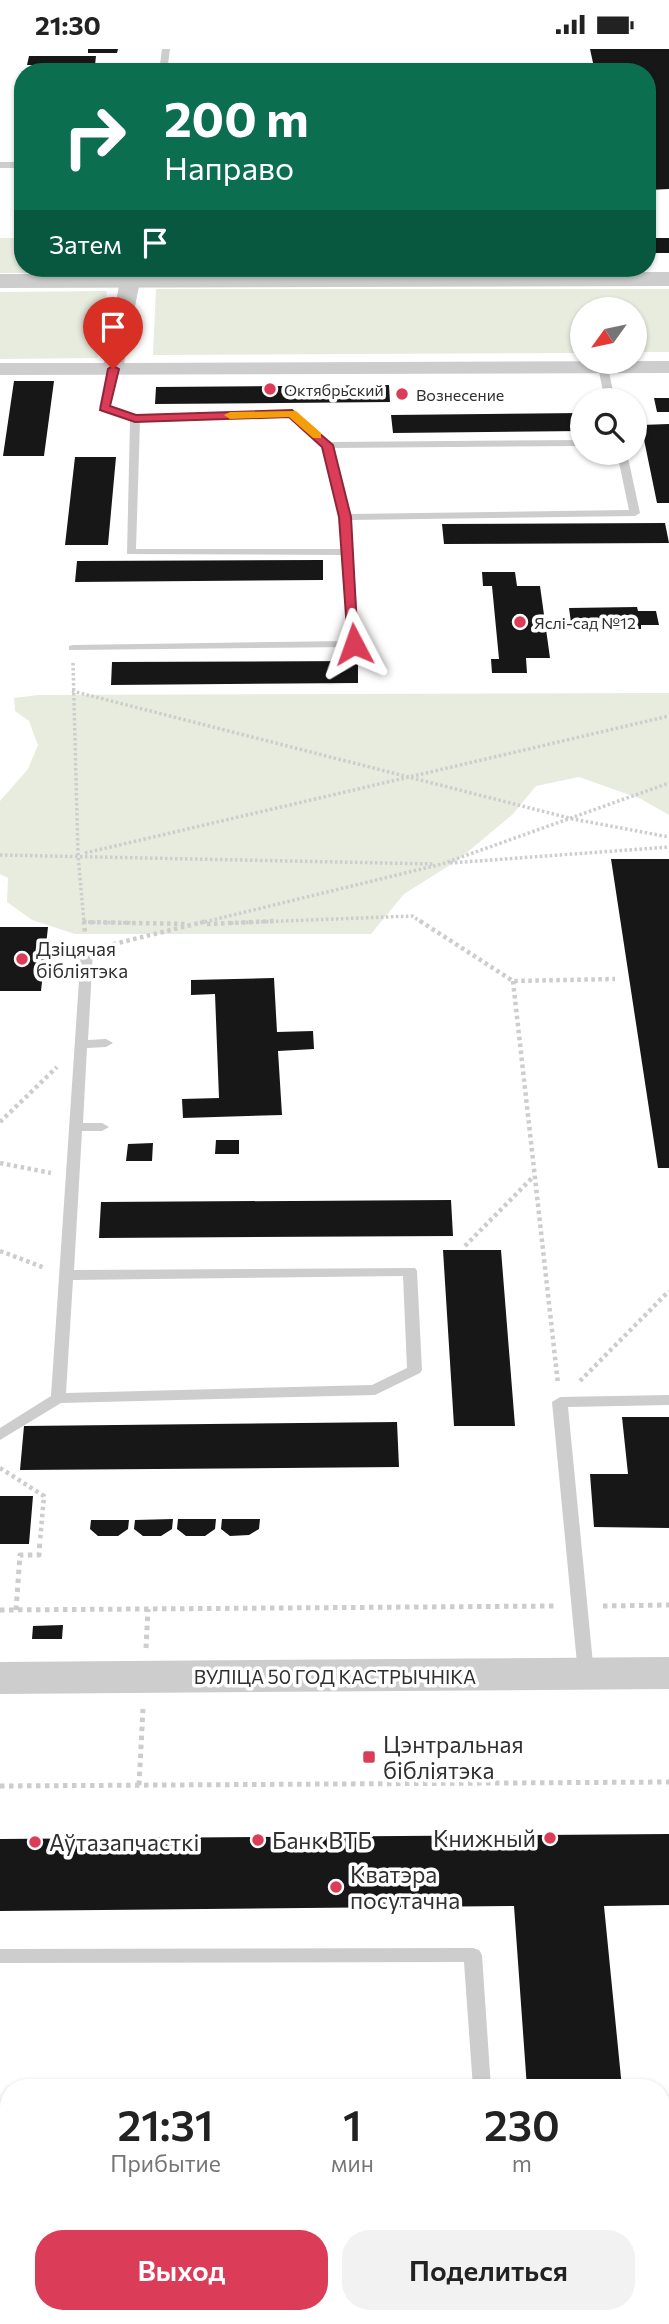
<!DOCTYPE html>
<html lang="ru">
<head>
<meta charset="utf-8">
<style>
  :root { --surface:#fff; --page:#f2f2f2; --text:#222; --muted:#767676; --accent:#db3d58 }
  body { margin:0; font-family:Commissioner,sans-serif; background:var(--page); color:var(--text); height:100vh; display:flex; flex-direction:column; font-size:26px; white-space:nowrap }
  * { box-sizing:border-box; margin:0 }
  p { font-size:23px; color:var(--muted) }
  .icon { flex:none; width:38px; height:38px; fill:none; stroke:currentColor; stroke-width:2; stroke-linecap:round; stroke-linejoin:round }
  .map { position:relative; flex:1; overflow:hidden }
  .details { position:absolute; left:0px; top:2030px; width:670px; height:245px; display:flex; flex-direction:column; background:var(--surface); border-radius:28px 28px 0 0; box-shadow:0 2px 5px #0004 }
  .details>* { flex:none }
  .guide { position:absolute; left:14px; top:14px; width:642px; height:214px; border-radius:28px; box-shadow:0 2px 5px #0004; background:#0b6e4f; color:#fff; overflow:hidden }
  .needle { width:46px; rotate:237deg }
  .controls { position:absolute; left:570px; top:248px; display:grid; gap:14px }
  .controls a { display:grid; place-items:center; width:77px; height:77px; border-radius:50%; background:var(--surface); box-shadow:0 2px 5px #0004; font-size:35px }
  .pin { position:absolute; display:grid; place-items:center; width:60px; height:60px; color:#fff; margin:-72px -30px; border-radius:50% 50% 50% 0; rotate:-45deg; box-shadow:0 0 7px #0007 }
  .pin .icon { rotate:45deg }
  .me { position:absolute; width:77px; margin:-38px; rotate:356deg; stroke-linejoin:round; filter:drop-shadow(0 0 5px #0008) }
  .turn { display:flex; align-items:center; gap:24px; height:147px; padding:0 35px; font-size:32px }
  .turn .icon { width:91px; height:91px; stroke-width:2.5 }
  .turn b { display:block; font-size:49px; line-height:60px }
  .then { display:flex; align-items:center; height:66px; padding:0 35px; background:#0003; gap:14px; font-size:26px }
  .eta { display:flex; justify-content:space-evenly; align-items:center; height:119px; text-align:center }
  .eta b { font-size:42px; font-weight:600; line-height:49px }
  .primary-button { display:flex; gap:14px; margin-top:auto; padding:14px 35px }
  .primary-button a { flex:1; height:80px; border-radius:28px; background:var(--accent); color:#fff; font-size:28px; font-weight:600; line-height:80px; text-align:center }
  .primary-button a+a { background:var(--page); color:var(--text) }
  .status { display:flex; justify-content:space-between; align-items:center; height:49px; padding:0 35px; background:var(--surface); direction:ltr }
  .status svg { height:19px; fill:currentColor }
  .map>svg:first-child { display:block }
</style>
</head>
<body>
<div class="status"><b>21:30</b><svg viewBox="0 0 49 12"><path d="M0 12V9h3v3zM5 12V6h3v6zM10 12V3h3v9zM15 12V0h3v12zM26 1h20v11H26zM47 4h2v5h-2z"/></svg></div>
<div class="map">
<svg width="669" height="2275" viewBox="0 0 669 2275">
  <rect width="100%" height="100%" fill="#fff"/>
  <path fill="#e7ecde" d="M 0,189 L 23,189 L 23,219 L 149,219 L 148,224 L 0,224 Z
    M 183,219 L 491,219 L 492,221 L 182,224 Z
    M 156,240 L 669,240 L 669,303 L 635,303 L 635,261 L 583,261 L 583,304 L 153,306 Z
    M 107,242 L 98,309 L 0,310 L 0,243 Z
    M 669,644 L 669,766 L 641,750 L 579,728 L 536,737 L 513,765 L 458,811 L 404,845 L 371,885 L 75,885 L 32,871 L 7,853 L 8,829 L 0,825 L 0,752 L 28,720 L 38,696 L 29,672 L 15,662 L 14,649 L 38,646 Z"/>
  <path fill="#171717" d="M 88,0 L 118,0 L 117,4 L 88,4 Z
    M 590,0 L 669,0 L 669,140 L 648,141 L 648,23 L 595,23 Z
    M 29,7 L 96,7 L 95,16 L 27,16 Z
    M 648,189 L 669,189 L 669,204 L 648,204 Z
    M 14,332 L 54,332 L 44,407 L 3,407 Z
    M 389,336 L 390,353 L 155,355 L 156,338 Z
    M 654,349 L 669,349 L 669,363 L 657,363 Z
    M 583,364 L 583,382 L 393,384 L 391,366 Z
    M 669,375 L 669,454 L 657,454 L 641,376 Z
    M 75,408 L 116,408 L 108,496 L 65,496 Z
    M 665,474 L 669,494 L 444,495 L 442,475 Z
    M 323,511 L 323,531 L 75,533 L 77,512 Z
    M 482,523 L 515,523 L 517,537 L 540,537 L 550,609 L 526,609 L 527,624 L 492,624 L 491,610 L 499,610 L 492,537 L 483,537 Z
    M 637,558 L 638,562 L 656,562 L 659,576 L 641,576 L 641,580 L 572,581 L 569,559 Z
    M 358,612 L 358,634 L 111,636 L 112,613 Z
    M 611,810 L 669,810 L 669,1119 L 658,1119 Z
    M 0,878 L 48,878 L 41,942 L 0,942 Z
    M 274,929 L 277,983 L 313,982 L 314,1000 L 278,1002 L 282,1066 L 183,1069 L 182,1050 L 219,1049 L 215,945 L 191,946 L 191,931 Z
    M 216,1091 L 239,1091 L 239,1105 L 215,1105 Z
    M 153,1094 L 152,1112 L 126,1112 L 128,1095 Z
    M 451,1151 L 453,1187 L 99,1189 L 101,1153 Z
    M 443,1201 L 501,1201 L 515,1377 L 454,1377 Z
    M 622,1368 L 669,1368 L 669,1479 L 594,1478 L 590,1425 L 628,1425 Z
    M 397,1373 L 399,1418 L 20,1421 L 24,1377 Z
    M 0,1447 L 33,1447 L 29,1495 L 0,1495 Z
    M 173,1470 L 172,1480 L 161,1487 L 143,1487 L 134,1480 L 135,1471 Z
    M 178,1470 L 216,1470 L 215,1480 L 205,1487 L 186,1487 L 177,1480 Z
    M 222,1470 L 260,1470 L 259,1480 L 249,1486 L 230,1487 L 221,1480 Z
    M 91,1471 L 129,1471 L 128,1480 L 118,1487 L 98,1487 L 90,1480 Z
    M 63,1576 L 62,1590 L 32,1590 L 33,1577 Z
    M 669,1785 L 669,1856 L 604,1857 L 622,2039 L 527,2039 L 514,1857 L 0,1862 L 0,1790 Z
    M 9,2099 L 9,2140 L 0,2140 L 0,2100 Z
    M 122,2266 L 573,2266 L 574,2275 L 0,2275 L 0,2268 Z"/>
  <g fill="none" stroke-linecap="round" stroke-linejoin="round">
    <path stroke="#cdcdcd" stroke-width="3.5" stroke-dasharray="2.5 2.5" stroke-linecap="butt" d="M 73,614 L 78,805 L 84,874
      M 72,642 L 573,770 L 669,788
      M 85,804 L 669,667
      M 0,806 L 434,815
      M 450,814 L 669,798
      M 83,873 L 138,874
      M 200,874 L 442,815 L 669,734
      M 231,874 L 412,867 L 423,874"/>
    <path stroke="#cdcdcd" stroke-width="4.5" stroke-dasharray="3.5 3.5" stroke-linecap="butt" d="M 84,872 L 85,885
      M 420,872 L 513,932 L 615,930
      M 83,873 L 187,875
      M 207,875 L 276,872
      M 106,897 L 207,872
      M 513,932 L 558,1335
      M 0,1073 L 57,1018
      M 0,1114 L 51,1124
      M 465,1197 L 534,1127
      M 0,1202 L 45,1219
      M 580,1332 L 669,1242
      M 0,1419 L 44,1447 L 40,1492"/>
    <path stroke="#cdcdcd" stroke-width="5" stroke-dasharray="4.5 4.5" stroke-linecap="butt" d="M 603,1557 L 669,1556
      M 0,1561 L 556,1557
      M 16,1561 L 20,1506 L 39,1506 L 40,1491
      M 146,1599 L 148,1560
      M 139,1736 L 143,1660
      M 0,1737 L 669,1733"/>
    <path fill="#cdcdcd" fill-rule="evenodd" d="M 162,0 L 170,0 L 167,23 L 159,23 Z
      M 0,113 L 23,113 L 23,119 L 0,119 Z
      M 603,315 L 608,318 L 615,352 L 605,352 L 598,318 Z
      M 113,317 L 118,320 L 109,357 L 136,367 L 292,361 L 331,393 L 583,391 L 583,397 L 334,399 L 349,465 L 629,461 L 617,404 L 627,404 L 640,464 L 635,467 L 350,471 L 360,595 L 354,598 L 69,601 L 69,597 L 73,596 L 348,592 L 342,506 L 127,505 L 130,372 L 99,358 L 108,320 ZM 290,367 L 323,397 L 340,468 L 342,500 L 136,500 L 140,373 Z
      M 87,898 L 93,902 L 88,991 L 106,990 L 113,994 L 106,998 L 87,999 L 83,1074 L 102,1074 L 109,1078 L 102,1082 L 82,1082 L 74,1221 L 415,1219 L 417,1222 L 422,1321 L 420,1324 L 375,1346 L 61,1354 L 0,1391 L 0,1379 L 51,1347 L 81,902 ZM 403,1227 L 407,1319 L 372,1336 L 66,1344 L 73,1231 Z
      M 669,1346 L 669,1356 L 568,1358 L 594,1625 L 592,1629 L 586,1631 L 580,1629 L 578,1625 L 552,1353 L 560,1348 Z
      M 473,1899 L 479,1901 L 482,1906 L 491,2039 L 473,2039 L 464,1913 L 0,1914 L 0,1900 Z
      M 0,2199 L 9,2199 L 9,2217 L 0,2217 Z
      M 669,2203 L 669,2221 L 662,2220 L 662,2204 Z"/>
    <path fill="#cdcdcd" fill-rule="evenodd" d="M 130,226 L 140,232 L 124,314 L 669,312 L 669,324 L 0,326 L 0,314 L 104,314 L 120,232 Z"/>
    <path fill="#cdcdcd" fill-rule="evenodd" d="M 669,223 L 669,237 L 0,239 L 0,225 Z
      M 669,1608 L 669,1640 L 0,1645 L 0,1613 Z"/>
  </g>
  <path fill="#db3d58" stroke="#8e2839" stroke-width="2" d="M 113,317 L 119,320 L 110,357 L 136,366 L 292,361 L 333,396 L 351,468 L 358,597 L 348,595 L 339,468 L 322,398 L 289,368 L 135,373 L 100,361 L 108,320 Z"/>
  <path fill="#f59e0b" d="M 296,362 L 321,384 L 321,389 L 313,389 L 289,368 L 230,370 L 224,366 L 230,363 Z"/>
  <g fill="#db3d58" stroke="#fff" stroke-width="2.5">
    <circle cx="270" cy="340" r="7"/>
    <circle cx="402" cy="345" r="7"/>
    <circle cx="520" cy="573" r="7"/>
    <circle cx="22" cy="910" r="7"/>
    <rect x="362" y="1701" width="14" height="14" rx="3.5"/>
    <circle cx="550" cy="1789" r="7"/>
    <circle cx="258" cy="1791" r="7"/>
    <circle cx="35" cy="1793" r="7"/>
    <circle cx="336" cy="1838" r="7"/>
  </g>
  <g text-anchor="middle" dominant-baseline="central" stroke-width="7" stroke-linejoin="round" paint-order="stroke">
    <g font-size="16" fill="#303030" stroke="#fff" text-anchor="start">
      <text x="284" y="340">Октябрьский</text>
      <text x="416" y="345">Вознесение</text>
      <text x="534" y="573">Яслі-сад №12</text>
    </g>
    <g font-size="19" fill="#303030" stroke="#fff" text-anchor="start">
      <text x="36" y="899">Дзіцячая<tspan x="36" dy="22">бібліятэка</tspan></text>
    </g>
    <g font-size="19" fill="#303030" stroke="#fff">
      <text x="335" y="1627">ВУЛІЦА 50 ГОД КАСТРЫЧНІКА</text>
    </g>
    <g font-size="23" fill="#303030" stroke="#fff" text-anchor="start">
      <text x="383" y="1695">Цэнтральная<tspan x="383" dy="26">бібліятэка</tspan></text>
      <text x="536" y="1789" text-anchor="end">Книжный</text>
      <text x="272" y="1791">Банк ВТБ</text>
      <text x="49" y="1793">Аўтазапчасткі</text>
      <text x="350" y="1825">Кватэра<tspan x="350" dy="26">посутачна</tspan></text>
    </g>
  </g>
</svg>
<div class="controls">
<a><svg class="needle" viewBox="-14 -14 28 28"><path d="M0-13l5 13h-10z" fill="#e53935"/><path d="M0 13l5-13h-10z" fill="#767676"/></svg></a>
<a><svg class="icon" aria-label="search" viewBox="0 0 24 24"><circle cx="10" cy="10" r="6"/><path d="M15 15l6 6"/></svg></a>
</div>
<div class="pin" style="left:113px;top:320px;background:#d93025"><svg class="icon" aria-label="arrive" viewBox="0 0 24 24"><path d="M6 21V4h12l-3 4 3 4H6"/></svg></div>
<svg class="me" style="left:354px;top:595px" viewBox="-20 -20 40 40"><path d="M0-17L14 15 0 8-14 15z" fill="#db3d58" stroke="#fff" stroke-width="4"/></svg>
<div class="guide">
<div class="turn"><svg class="icon" aria-label="right" viewBox="0 0 24 24"><path d="M7 20v-9h11M14 6l5 5-5 5"/></svg><div><b>200 m</b>Направо</div></div>
<div class="then">Затем<svg class="icon" aria-label="arrive" viewBox="0 0 24 24"><path d="M6 21V4h12l-3 4 3 4H6"/></svg></div>
</div>
<section class="details">
<div class="eta">
<div><b>21:31</b><p>Прибытие</p></div>
<div><b>1</b><p>мин</p></div>
<div><b>230</b><p>m</p></div>
</div>
<div class="primary-button"><a>Выход</a><a>Поделиться</a></div>
</section>
</div>
</body>
</html>
